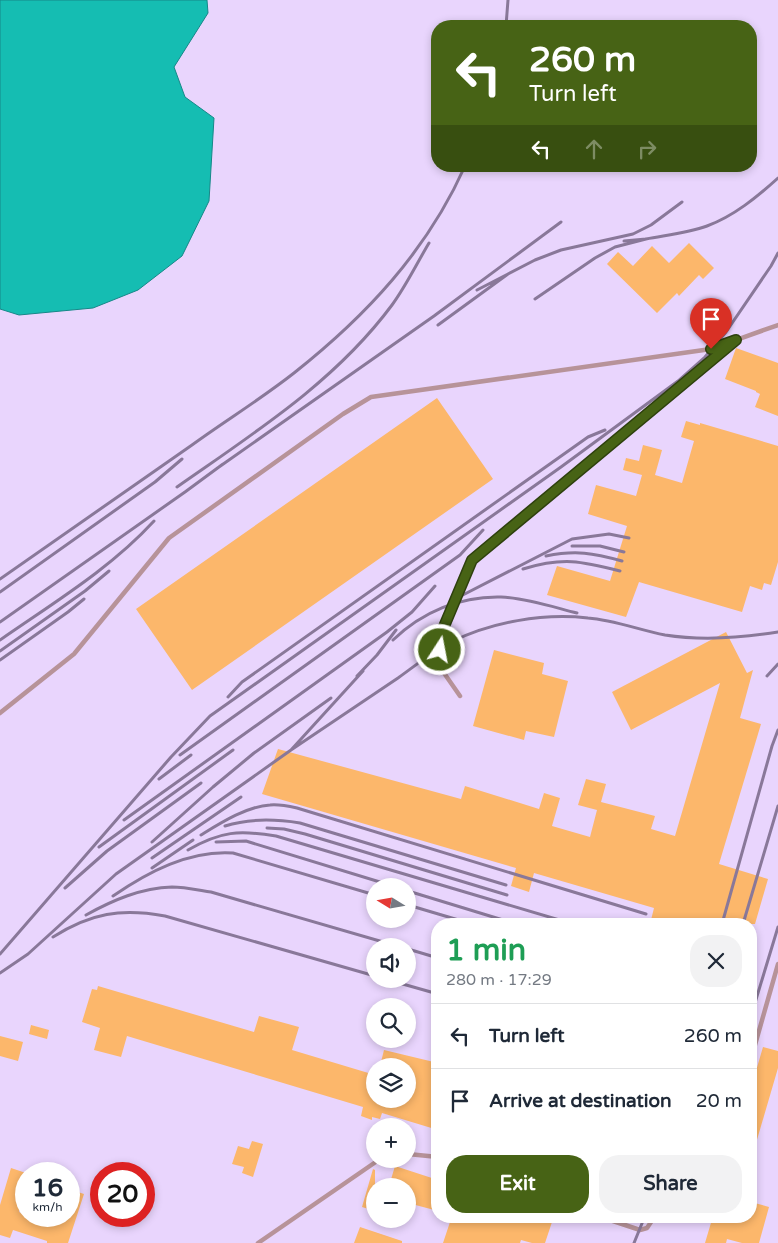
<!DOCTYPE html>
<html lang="en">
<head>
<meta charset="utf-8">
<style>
  :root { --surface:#fff; --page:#f2f2f3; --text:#1f2937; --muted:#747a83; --line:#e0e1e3; --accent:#476315 }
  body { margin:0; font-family:"Varela Round",sans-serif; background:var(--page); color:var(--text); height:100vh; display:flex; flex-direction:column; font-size:19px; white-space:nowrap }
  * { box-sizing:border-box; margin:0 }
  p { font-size:16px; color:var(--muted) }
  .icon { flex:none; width:28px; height:28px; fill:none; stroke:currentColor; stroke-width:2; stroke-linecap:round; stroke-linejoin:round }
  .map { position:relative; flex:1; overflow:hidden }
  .sheet { position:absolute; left:431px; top:918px; width:326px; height:305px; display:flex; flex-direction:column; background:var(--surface); border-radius:20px; box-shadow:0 2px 8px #0003 }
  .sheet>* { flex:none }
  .top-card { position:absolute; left:431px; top:20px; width:326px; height:152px; border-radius:20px; box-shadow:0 2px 8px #0003; background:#476315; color:#fff; overflow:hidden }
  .needle { width:32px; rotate:281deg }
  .fabs { position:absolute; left:366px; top:878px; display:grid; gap:10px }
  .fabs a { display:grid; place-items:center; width:50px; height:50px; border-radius:50%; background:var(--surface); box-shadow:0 2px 8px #0003; font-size:25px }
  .speed { position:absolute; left:15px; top:1162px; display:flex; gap:10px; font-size:25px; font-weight:700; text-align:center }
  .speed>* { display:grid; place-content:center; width:65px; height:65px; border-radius:50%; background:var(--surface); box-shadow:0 2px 8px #0003; line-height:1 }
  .speed small { font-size:12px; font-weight:400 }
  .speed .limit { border:8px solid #d22; background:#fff; color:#111 }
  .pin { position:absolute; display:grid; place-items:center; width:42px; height:42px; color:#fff; margin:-51px -21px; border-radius:50% 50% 50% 0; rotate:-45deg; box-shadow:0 0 5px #0007 }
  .pin .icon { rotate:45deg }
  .me { position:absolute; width:55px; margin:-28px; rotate:11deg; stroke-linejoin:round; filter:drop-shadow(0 0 4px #0008) }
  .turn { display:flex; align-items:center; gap:18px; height:105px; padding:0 15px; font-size:22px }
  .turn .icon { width:65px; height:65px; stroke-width:2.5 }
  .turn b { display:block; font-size:35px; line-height:42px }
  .lanes { display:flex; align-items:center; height:48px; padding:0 15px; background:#0003; justify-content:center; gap:25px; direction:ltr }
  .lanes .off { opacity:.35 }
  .round { display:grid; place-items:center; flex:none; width:52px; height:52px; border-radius:20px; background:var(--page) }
  .overview { display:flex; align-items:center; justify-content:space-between; height:85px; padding:0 15px }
  h1 { font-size:30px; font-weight:800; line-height:38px; color:#1e9e55 }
  .action { display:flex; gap:10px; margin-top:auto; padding:10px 15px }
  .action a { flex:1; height:58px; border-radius:20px; background:var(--accent); color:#fff; font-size:20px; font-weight:800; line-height:58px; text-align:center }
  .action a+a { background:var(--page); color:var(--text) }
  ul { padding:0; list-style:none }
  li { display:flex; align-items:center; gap:15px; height:65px; padding:0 15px; border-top:1px solid var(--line) }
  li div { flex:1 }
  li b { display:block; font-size:19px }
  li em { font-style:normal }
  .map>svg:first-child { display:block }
</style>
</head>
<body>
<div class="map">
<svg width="778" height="1243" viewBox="0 0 778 1243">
  <rect width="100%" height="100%" fill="#e9d5fd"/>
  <path fill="#15bdb2" stroke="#168888" d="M 0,0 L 207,0 L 208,13 L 174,67 L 185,97 L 214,118 L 209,201 L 182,256 L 138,290 L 93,308 L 19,315 L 0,309 Z"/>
  <path fill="#fcb76b" d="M 689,243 L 714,268 L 703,279 L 699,275 L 679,296 L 677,293 L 657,313 L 607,264 L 618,252 L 633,266 L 652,246 L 669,263 Z
    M 736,348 L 778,363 L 778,416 L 755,407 L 760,394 L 756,392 L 756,391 L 725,379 Z
    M 437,398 L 493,479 L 192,690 L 136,609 Z
    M 686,421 L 700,425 L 700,423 L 778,446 L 778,562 L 771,585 L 764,583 L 762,590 L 750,586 L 742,612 L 639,582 L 626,617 L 547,595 L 557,566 L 610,581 L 627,526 L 588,514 L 596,485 L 636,496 L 642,475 L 623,470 L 626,458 L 639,461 L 643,445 L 662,450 L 655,475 L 682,483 L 694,441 L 681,437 Z
    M 726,632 L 747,673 L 753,670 L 740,718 L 761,724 L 719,864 L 768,879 L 755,924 L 650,924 L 654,908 L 534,873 L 529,892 L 511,886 L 516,868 L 262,794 L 278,749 L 461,799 L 465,786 L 539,809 L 544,793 L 560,798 L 552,826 L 590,837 L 597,810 L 578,805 L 586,779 L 606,784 L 601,802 L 655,816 L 651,829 L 675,836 L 720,683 L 631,730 L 612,692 Z
    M 494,650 L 544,663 L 542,674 L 568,681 L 554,737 L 526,731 L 524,740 L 473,726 Z
    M 98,986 L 254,1032 L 259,1016 L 299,1027 L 292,1050 L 375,1075 L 375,1099 L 408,1099 L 408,1066 L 380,1066 L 384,1050 L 438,1063 L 438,1076 L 433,1093 L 438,1094 L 438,1130 L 382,1113 L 380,1119 L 372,1117 L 372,1120 L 361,1116 L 363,1107 L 127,1036 L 121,1057 L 94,1050 L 100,1028 L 82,1022 L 92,989 L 97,990 Z
    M 31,1025 L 49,1030 L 47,1039 L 29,1034 Z
    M 0,1036 L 23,1042 L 18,1061 L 0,1056 Z
    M 763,1047 L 778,1051 L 778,1068 L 754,1150 L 751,1150 L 751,1088 Z
    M 252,1141 L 263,1144 L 253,1177 L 242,1173 L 244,1167 L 232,1164 L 238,1146 L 249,1149 Z
    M 395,1166 L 438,1180 L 438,1211 L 408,1203 L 408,1186 L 389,1186 Z
    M 11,1168 L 26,1173 L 26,1190 L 19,1212 L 26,1215 L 26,1216 L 31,1216 L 53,1223 L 56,1216 L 69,1216 L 69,1189 L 84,1194 L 68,1243 L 47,1243 L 47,1241 L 13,1230 L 10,1238 L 0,1235 L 0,1205 Z
    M 373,1169 L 375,1170 L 375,1211 L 362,1207 Z
    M 751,1202 L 769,1207 L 759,1243 L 742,1243 L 727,1239 L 726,1243 L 705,1243 L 713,1216 L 751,1216 Z
    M 452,1216 L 534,1216 L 552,1222 L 545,1243 L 532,1243 L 521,1240 L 520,1243 L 443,1243 Z
    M 360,1227 L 402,1241 L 402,1243 L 354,1243 Z"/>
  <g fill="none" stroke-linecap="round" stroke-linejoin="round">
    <path stroke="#b79399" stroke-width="4.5" d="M 460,696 L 444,673 L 440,649 L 441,636 L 472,561 L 733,343
      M 0,713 L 74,654 L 169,538 L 343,414 L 371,397 L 711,349 L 778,325
      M 751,1059 L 778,964
      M 408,1154 L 438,1157
      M 598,1216 L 640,1230 L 647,1228 L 655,1216
      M 258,1243 L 380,1159"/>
    <path stroke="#897899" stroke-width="3" d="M 506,26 L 508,0
      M 646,239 C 667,235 688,233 707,226 C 734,216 757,197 778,178
      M 508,274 L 535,260 L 561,250 L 633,234 L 651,225 L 682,202
      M 535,299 L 595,258 L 615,247 L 646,239 L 624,241
      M 438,325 L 508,274 L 477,290
      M 219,467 L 434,316 L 561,222
      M 177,487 C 254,433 335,382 392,305 C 406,286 417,263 429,243
      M 572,546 L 600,546 L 624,552
      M 546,556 C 576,550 593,553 622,561
      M 523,569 C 563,557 581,561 620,571
      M 0,579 C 64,535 128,490 192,445 C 225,421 261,399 294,373 C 366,316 427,251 465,166
      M 0,592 L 155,482 L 182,459
      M 455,599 L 572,539 L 609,534 L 629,538
      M 0,622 L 185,492 L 223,464
      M 0,640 C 53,603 110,569 154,521
      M 393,640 C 422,612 460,596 501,597 C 526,598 553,607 577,613
      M 0,651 L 85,591 L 109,571
      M 0,660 L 68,612 L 84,599
      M 357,676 L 377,655 L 396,630
      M 767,676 L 778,664
      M 228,697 L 242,682 L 588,437 L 605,430
      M 291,750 C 327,726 362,702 398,678 C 415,666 433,651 451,642 C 492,622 542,613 588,618 C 614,620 639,630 665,635 C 703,641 741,638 778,632
      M 180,755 L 460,555 L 483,530
      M 159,779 L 191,755
      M 124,820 L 387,632 L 412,612 L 435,586
      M 225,826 C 250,818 275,819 300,823 L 506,885
      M 267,828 L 284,829 L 305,834 L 507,895
      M 201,835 C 219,824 247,806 270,805 C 279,804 288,806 297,808 L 646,914
      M 152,842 L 213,787 L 254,753 L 331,698
      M 216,842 L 246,841 L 393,886
      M 99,847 L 233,750
      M 188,850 C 221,831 239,830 276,836 L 573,924
      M 152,858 L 241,797
      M 152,868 L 193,840
      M 65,888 L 107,851 L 201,783
      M 408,891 L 516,924
      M 113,896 C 148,872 189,850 233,853 L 375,895
      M 408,905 L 472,924
      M 86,915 C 113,900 141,888 172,887 C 184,887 198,890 211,892 L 397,946
      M 722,924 L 772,746 L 778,730
      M 743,924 L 778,806
      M 53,937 C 91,913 121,908 165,916 L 375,976
      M 408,949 L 438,958
      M 0,954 L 171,757 L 210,716 L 561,467 L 678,381 L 705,357 L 726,332 L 771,266 L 778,253
      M 0,973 L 28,954 L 116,874 L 291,750 L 363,671
      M 385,979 L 438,994
      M 751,1016 L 778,927
      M 634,1243 L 645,1216"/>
  </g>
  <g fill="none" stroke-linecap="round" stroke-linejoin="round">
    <defs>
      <path id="route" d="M 440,650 L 440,636 L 472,560 L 736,340 L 711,349"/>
    </defs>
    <use href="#route" stroke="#2e400e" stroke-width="12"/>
    <use href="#route" stroke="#476315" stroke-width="9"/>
  </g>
</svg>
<div class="fabs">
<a><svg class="needle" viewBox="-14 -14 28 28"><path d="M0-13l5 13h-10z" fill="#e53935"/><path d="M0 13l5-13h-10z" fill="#747a83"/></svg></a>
<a><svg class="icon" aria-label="sound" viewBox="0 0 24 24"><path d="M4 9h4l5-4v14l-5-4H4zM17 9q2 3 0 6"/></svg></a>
<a><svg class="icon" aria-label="search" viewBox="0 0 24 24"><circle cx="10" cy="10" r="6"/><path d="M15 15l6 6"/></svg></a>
<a><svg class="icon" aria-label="layers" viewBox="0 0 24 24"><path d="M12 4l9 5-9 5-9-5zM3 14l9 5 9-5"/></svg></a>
<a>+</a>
<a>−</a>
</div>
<div class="speed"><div>16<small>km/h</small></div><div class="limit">20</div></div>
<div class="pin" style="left:711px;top:349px;background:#d93025"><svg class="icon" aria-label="arrive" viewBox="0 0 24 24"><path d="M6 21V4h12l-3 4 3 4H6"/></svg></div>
<svg class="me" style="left:440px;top:650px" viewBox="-20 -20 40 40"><circle r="17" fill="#476315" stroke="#fff" stroke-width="3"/><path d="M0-11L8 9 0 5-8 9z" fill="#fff"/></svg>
<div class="top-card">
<div class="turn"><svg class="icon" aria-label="left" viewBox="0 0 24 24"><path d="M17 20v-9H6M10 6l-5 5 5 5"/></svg><div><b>260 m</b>Turn left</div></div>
<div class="lanes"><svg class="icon" aria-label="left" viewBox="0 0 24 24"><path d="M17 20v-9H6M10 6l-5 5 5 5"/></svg><svg class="icon off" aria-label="ahead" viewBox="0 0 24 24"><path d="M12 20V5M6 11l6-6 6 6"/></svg><svg class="icon off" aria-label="right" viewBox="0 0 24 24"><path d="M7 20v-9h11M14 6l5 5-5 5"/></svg></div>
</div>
<section class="sheet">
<div class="overview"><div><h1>1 min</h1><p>280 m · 17:29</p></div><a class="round"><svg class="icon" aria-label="close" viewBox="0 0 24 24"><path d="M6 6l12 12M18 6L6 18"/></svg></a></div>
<ul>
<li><svg class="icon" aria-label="left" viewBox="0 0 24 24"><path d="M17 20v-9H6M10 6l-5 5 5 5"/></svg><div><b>Turn left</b></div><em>260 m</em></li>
<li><svg class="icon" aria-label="arrive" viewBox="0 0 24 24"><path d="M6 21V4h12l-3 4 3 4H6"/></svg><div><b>Arrive at destination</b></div><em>20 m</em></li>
</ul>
<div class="action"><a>Exit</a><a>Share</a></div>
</section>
</div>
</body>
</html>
